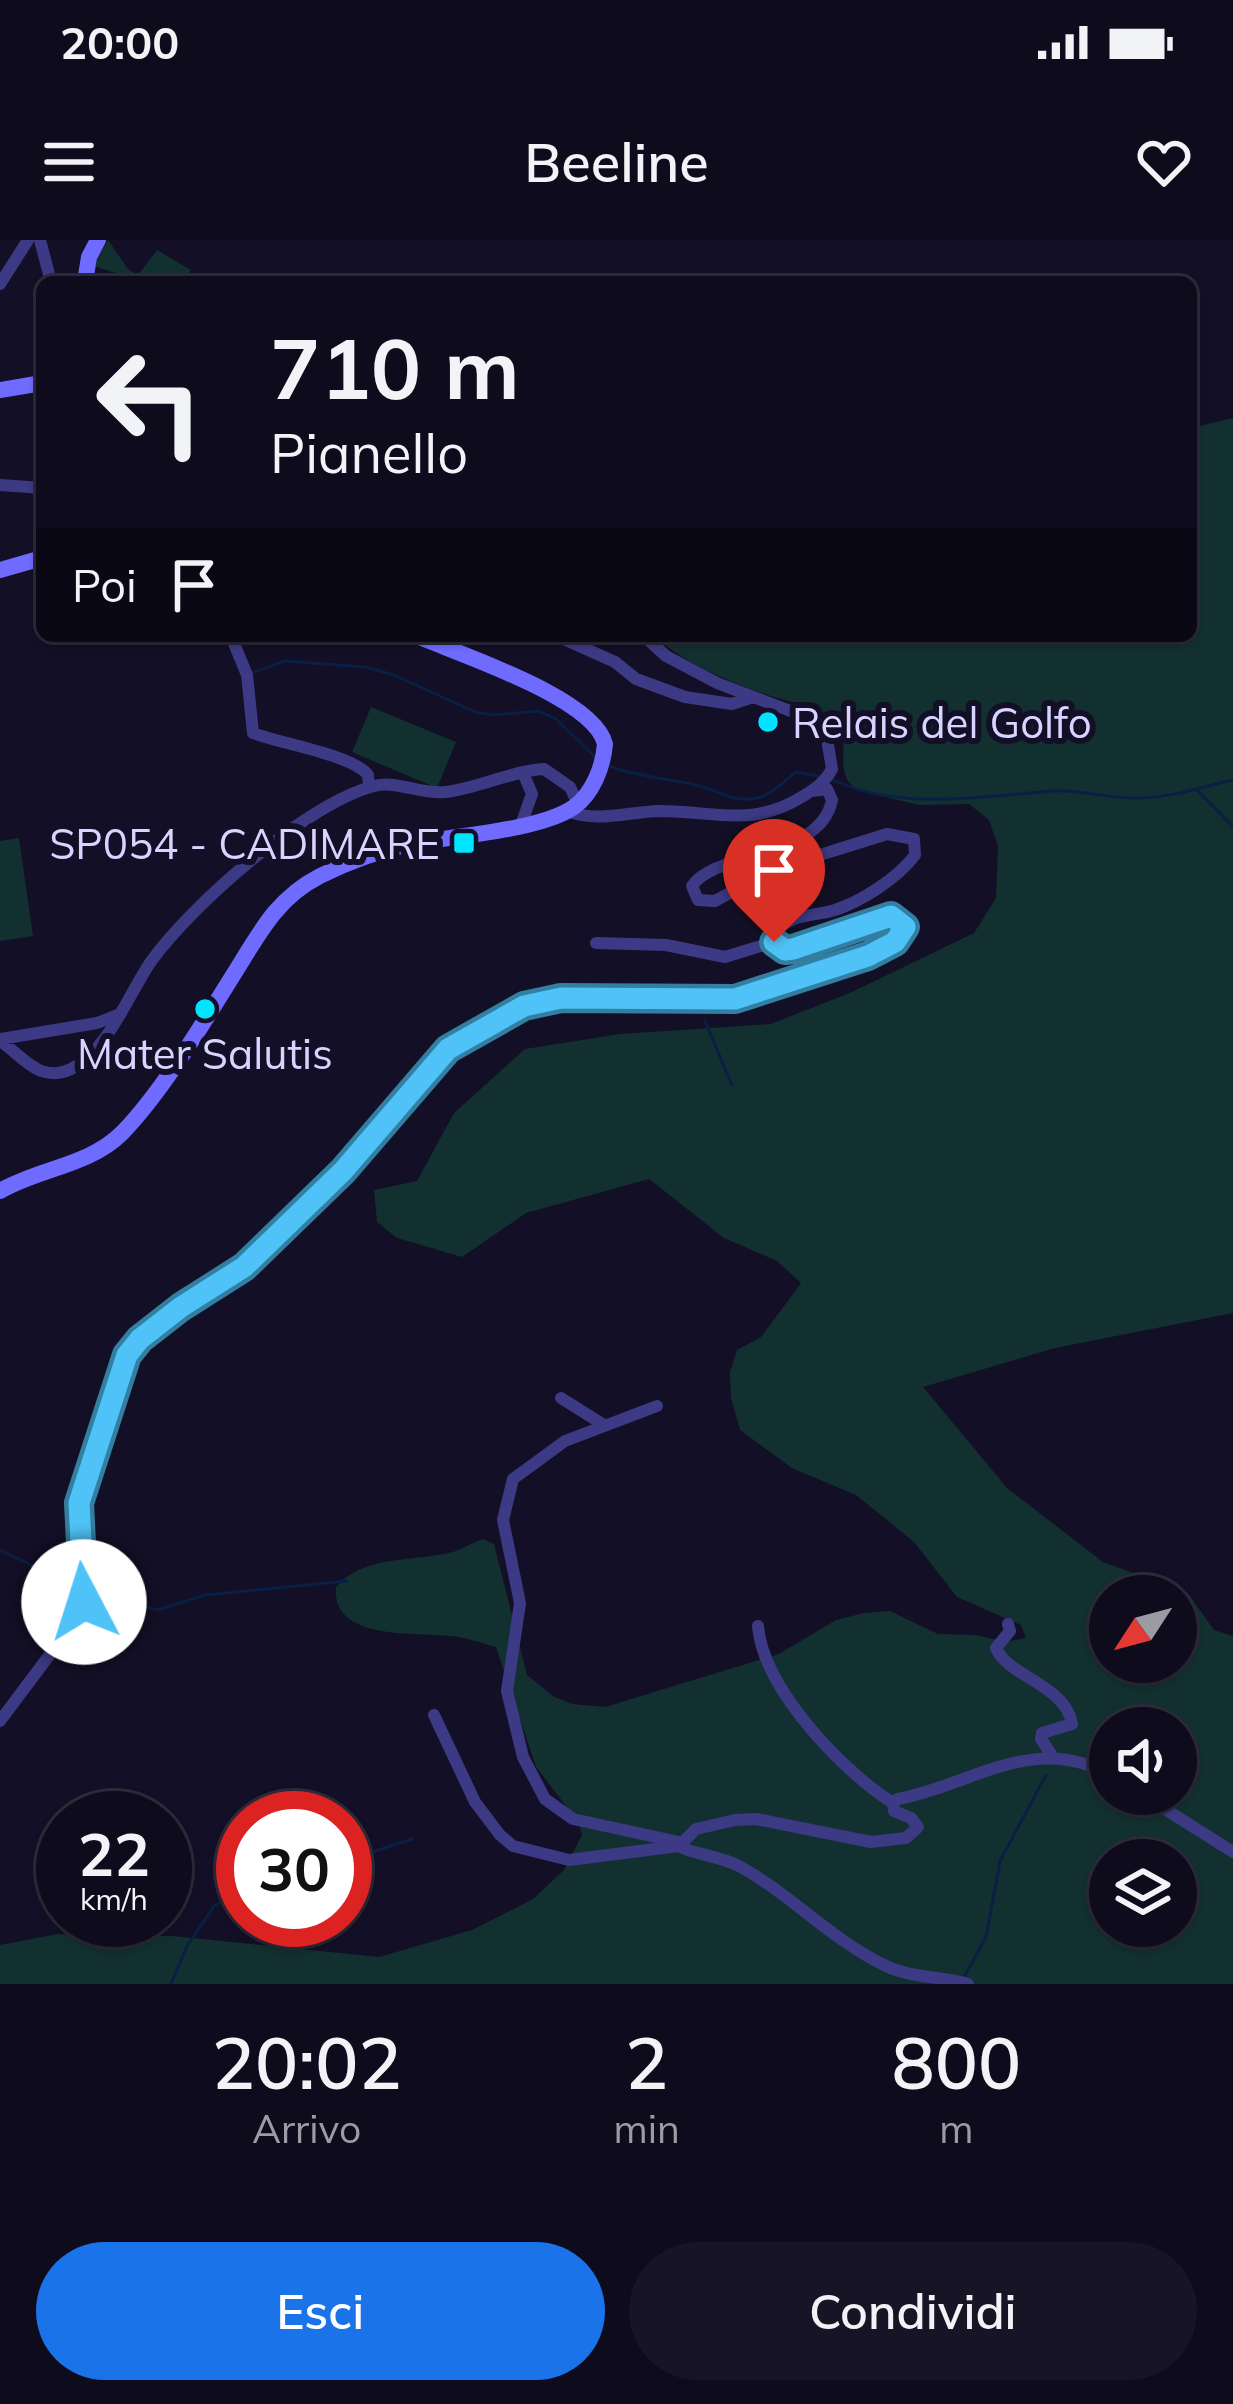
<!DOCTYPE html>
<html lang="it">
<head>
<meta charset="utf-8">
<style>
  :root { --surface:#0e0b1c; --page:#171425; --text:#f1f3f6; --muted:#9b9ba3; --line:#2e2b3b; --accent:#1a73e8 }
  body { margin:0; font-family:Mulish,sans-serif; background:var(--page); color:var(--text); height:100vh; display:flex; flex-direction:column; font-size:45px; white-space:nowrap }
  * { box-sizing:border-box; margin:0 }
  p { font-size:39px; color:var(--muted) }
  .icon { flex:none; width:66px; height:66px; fill:none; stroke:currentColor; stroke-width:2; stroke-linecap:round; stroke-linejoin:round }
  .map { position:relative; height:1744px; overflow:hidden }
  .panel { display:flex; flex-direction:column; background:var(--surface); flex:1 }
  .panel>* { flex:none }
  .hud { position:absolute; left:36px; top:36px; width:1161px; height:366px; border-radius:18px; box-shadow:0 3px 9px #0004,0 0 0 3px var(--line); background:#0e0b1c; color:var(--text); overflow:hidden }
  .needle { width:78px; rotate:234deg }
  .fabs { position:absolute; left:1089px; top:1335px; display:grid; gap:24px }
  .fabs a { display:grid; place-items:center; width:108px; height:108px; border-radius:50%; background:var(--surface); box-shadow:0 3px 9px #0004,0 0 0 3px var(--line); font-size:60px }
  .speed { position:absolute; left:36px; top:1551px; display:flex; gap:24px; font-size:60px; font-weight:700; text-align:center }
  .speed>* { display:grid; place-content:center; width:156px; height:156px; border-radius:50%; background:var(--surface); box-shadow:0 3px 9px #0004,0 0 0 3px var(--line); line-height:1 }
  .speed small { font-size:30px; font-weight:400 }
  .speed .limit { border:18px solid #d22; background:#fff; color:#111 }
  .pin { position:absolute; display:grid; place-items:center; width:102px; height:102px; color:#fff; margin:-123px -51px; border-radius:50% 50% 50% 0; rotate:-45deg; box-shadow:0 0 12px #0007 }
  .pin .icon { rotate:45deg }
  .me { position:absolute; width:132px; margin:-66px; rotate:355deg; stroke-linejoin:round; filter:drop-shadow(0 0 9px #0008) }
  .turn { display:flex; align-items:center; gap:42px; height:252px; padding:0 36px; font-size:54px }
  .turn .icon { width:156px; height:156px; stroke-width:2.5 }
  .turn b { display:block; font-size:84px; line-height:102px }
  .then { display:flex; align-items:center; height:114px; padding:0 36px; background:#0003; gap:24px; font-size:45px }
  .eta { display:flex; justify-content:space-evenly; align-items:center; height:204px; text-align:center }
  .eta b { font-size:72px; font-weight:600; line-height:84px }
  .button { display:flex; gap:24px; margin-top:auto; padding:24px 36px }
  .button a { flex:1; height:138px; border-radius:72px; background:var(--accent); color:#fff; font-size:48px; font-weight:600; line-height:138px; text-align:center }
  .button a+a { background:var(--page); color:var(--text) }
  .status { display:flex; justify-content:space-between; align-items:center; height:84px; padding:0 60px; background:var(--surface); direction:ltr }
  .status svg { height:33px; fill:currentColor }
  header { display:flex; justify-content:space-between; align-items:center; height:156px; padding:0 36px; background:var(--surface); font-size:54px; font-weight:600 }
  .map>svg:first-child { display:block }
</style>
</head>
<body>
<div class="status"><b>20:00</b><svg viewBox="0 0 49 12"><path d="M0 12V9h3v3zM5 12V6h3v6zM10 12V3h3v9zM15 12V0h3v12zM26 1h20v11H26zM47 4h2v5h-2z"/></svg></div>
<header><svg class="icon" aria-label="menu" viewBox="0 0 24 24"><path d="M4 6h16M4 12h16M4 18h16"/></svg>Beeline<svg class="icon" aria-label="heart" viewBox="0 0 24 24"><path d="M12 20l-8-8c-3-5 5-10 8-4 3-6 11-1 8 4z"/></svg></header>
<div class="map">
<svg width="1233" height="1744" viewBox="0 0 1233 1744">
  <rect width="100%" height="100%" fill="#130f26"/>
  <path fill="#12302f" fill-rule="evenodd" d="M 108,0 L 128,29 L 138,35 L 157,10 L 191,30 L 184,42 L 117,42 L 119,34 L 93,26 Z
    M 1233,178 L 1233,1073 L 1055,1108 L 923,1147 L 1007,1248 L 1103,1322 L 1188,1353 L 1214,1390 L 1233,1396 L 1233,1744 L 0,1744 L 0,1705 L 58,1694 L 172,1696 L 379,1717 L 472,1690 L 533,1659 L 564,1630 L 582,1595 L 579,1583 L 536,1527 L 496,1407 C 481,1403 465,1397 449,1396 C 415,1392 331,1401 336,1347 C 365,1313 417,1323 456,1311 C 465,1308 473,1302 483,1299 L 494,1304 L 527,1435 L 554,1457 L 573,1464 L 605,1467 L 779,1414 L 836,1380 L 864,1373 L 890,1371 L 938,1394 L 975,1395 L 1006,1402 L 1026,1398 L 1021,1385 L 957,1357 L 914,1302 L 856,1255 L 792,1228 L 740,1190 L 731,1158 L 730,1132 L 737,1110 L 761,1097 L 801,1043 L 777,1021 L 724,998 L 649,939 L 526,973 L 462,1017 L 397,998 L 377,982 L 374,950 L 417,941 L 454,873 L 525,809 L 620,794 L 771,784 L 852,752 L 974,693 L 996,658 L 998,606 L 989,580 L 969,564 L 919,565 L 855,550 C 852,545 846,540 845,534 C 840,517 849,506 837,489 C 818,464 789,463 762,453 C 723,439 685,423 654,396 L 1191,396 L 1191,188 ZM 1110,1356 L 1176,1356 L 1176,1422 L 1110,1422 ZM 1110,1488 L 1176,1488 L 1176,1554 L 1110,1554 ZM 1110,1620 L 1176,1620 L 1176,1686 L 1110,1686 Z
    M 371,467 L 456,502 L 437,548 L 352,512 Z
    M 19,598 L 33,696 L 0,701 L 0,601 Z"/>
  <g fill="none" stroke-linecap="round" stroke-linejoin="round">
    <path stroke="#0a1f44" stroke-width="3" d="M 252,433 L 285,421 L 365,427 L 394,435 L 475,472 L 493,475 L 539,471 L 556,479 L 596,518
      M 609,526 C 640,538 672,538 703,547 C 722,552 733,563 757,558 C 772,555 784,541 796,532 L 818,536
      M 833,540 C 900,571 979,557 1051,551 C 1082,549 1112,560 1143,558 C 1174,556 1203,547 1233,540
      M 1198,551 L 1233,587
      M 705,781 L 732,845
      M 0,1310 L 82,1349
      M 91,1353 L 158,1370 L 205,1355 L 347,1341
      M 345,1621 L 412,1599
      M 964,1737 L 986,1697 L 1000,1621 L 1046,1535
      M 171,1744 L 187,1706 L 215,1665 L 243,1655"/>
    <path stroke="#3d3a85" stroke-width="12" d="M 40,0 L 51,42
      M 0,44 L 28,0
      M 0,245 L 42,248
      M 231,396 L 247,435 L 253,493 C 282,504 353,515 368,535 L 369,547
      M 557,396 L 615,422 L 636,439 L 685,457 L 732,464 L 753,457
      M 567,571 C 598,583 627,572 659,571 C 719,571 751,589 805,555 C 816,548 826,541 832,529 L 827,499 L 806,477 L 717,443 L 666,416 L 644,396
      M 521,585 L 532,554 L 523,533
      M 596,703 L 666,705 L 725,717 L 774,702
      M 0,799 L 97,783 L 120,774
      M 0,801 C 23,816 39,844 71,829 C 107,813 130,751 152,720 C 193,664 306,564 374,546 C 398,540 421,555 446,552 C 477,548 516,530 544,529 L 570,547 L 578,564
      M 561,1158 L 604,1185
      M 657,1166 L 565,1201 L 513,1239 L 503,1280 L 520,1363 L 507,1451 L 523,1517 L 545,1559 L 573,1579 L 679,1602
      M 1008,1384 L 1010,1391 L 996,1408 C 1008,1437 1066,1445 1072,1484 L 1042,1493 L 1041,1499 L 1053,1517
      M 758,1386 C 763,1448 842,1531 893,1563
      M 434,1475 L 475,1562 L 500,1595 L 513,1606 L 569,1620 L 679,1606
      M 0,1481 L 75,1381 L 86,1349 L 79,1302 L 79,1263 L 127,1115 L 140,1099 L 181,1067 L 244,1027 L 287,981 L 343,931 L 423,836 L 469,794 L 524,766 L 561,758 L 735,759 L 868,715 L 895,702 L 905,687 L 891,676 L 793,709 L 779,708 L 774,695 C 788,673 812,677 835,670 C 862,661 898,638 915,615 L 914,599 L 887,594 L 772,630 L 715,661 L 698,660 L 692,646 C 716,610 821,619 832,560 L 827,549 L 812,551
      M 1141,1554 L 1233,1612
      M 679,1606 L 696,1589 L 735,1580 L 756,1579 L 871,1602 L 906,1598 L 918,1587 L 911,1578 L 894,1571 L 893,1563 L 898,1559 C 972,1545 1034,1492 1110,1535
      M 679,1606 C 688,1613 720,1616 739,1626 C 790,1654 832,1700 886,1726 C 911,1738 941,1736 968,1744"/>
    <path stroke="#6f6bff" stroke-width="16" d="M 85,42 L 89,17 L 98,0
      M 0,150 L 42,143
      M 0,330 L 42,318
      M 0,951 C 39,928 89,926 122,893 C 161,853 202,785 232,737 C 258,696 275,659 320,636 C 350,621 381,610 414,603 C 456,596 541,590 574,567 C 593,553 603,527 605,504 C 594,458 461,415 417,396"/>
  </g>
  <g fill="none" stroke-linecap="round" stroke-linejoin="round">
    <defs>
      <path id="route" d="M 84,1362 L 79,1263 L 127,1115 L 140,1099 L 181,1067 L 244,1027 L 343,931 L 448,809 L 524,766 L 561,758 L 735,759 L 868,716 L 895,702 L 905,687 L 891,676 L 793,709 L 785,710 L 774,702"/>
    </defs>
    <use href="#route" stroke="#337fa1" stroke-width="30"/>
    <use href="#route" stroke="#4fc3f7" stroke-width="21"/>
  </g>
  <g fill="#00e5ff" stroke="#130f26" stroke-width="4.5">
    <circle cx="768" cy="482" r="12"/>
    <rect x="452" y="591" width="24" height="24" rx="6"/>
    <circle cx="205" cy="769" r="12"/>
  </g>
  <g text-anchor="middle" dominant-baseline="central" stroke-width="12" stroke-linejoin="round" paint-order="stroke">
    <g font-size="42" fill="#d9d4ff" stroke="#130f26" text-anchor="start">
      <text x="792" y="482">Relais del Golfo</text>
      <text x="440" y="603" text-anchor="end">SP054 - CADIMARE</text>
      <text x="205" y="813" text-anchor="middle">Mater Salutis</text>
    </g>
  </g>
</svg>
<div class="fabs">
<a><svg class="needle" viewBox="-14 -14 28 28"><path d="M0-13l5 13h-10z" fill="#e53935"/><path d="M0 13l5-13h-10z" fill="#9b9ba3"/></svg></a>
<a><svg class="icon" aria-label="sound" viewBox="0 0 24 24"><path d="M4 9h4l5-4v14l-5-4H4zM17 9q2 3 0 6"/></svg></a>
<a><svg class="icon" aria-label="layers" viewBox="0 0 24 24"><path d="M12 4l9 5-9 5-9-5zM3 14l9 5 9-5"/></svg></a>
</div>
<div class="speed"><div>22<small>km/h</small></div><div class="limit">30</div></div>
<div class="pin" style="left:774px;top:702px;background:#d93025"><svg class="icon" aria-label="arrive" viewBox="0 0 24 24"><path d="M6 21V4h12l-3 4 3 4H6"/></svg></div>
<svg class="me" style="left:84px;top:1362px" viewBox="-20 -20 40 40"><circle r="19" fill="#fff"/><path d="M0-13L10 11 0 6-10 11z" fill="#4fc3f7"/></svg>
<div class="hud">
<div class="turn"><svg class="icon" aria-label="left" viewBox="0 0 24 24"><path d="M17 20v-9H6M10 6l-5 5 5 5"/></svg><div><b>710 m</b>Pianello</div></div>
<div class="then">Poi<svg class="icon" aria-label="arrive" viewBox="0 0 24 24"><path d="M6 21V4h12l-3 4 3 4H6"/></svg></div>
</div>
</div>
<section class="panel">
<div class="eta">
<div><b>20:02</b><p>Arrivo</p></div>
<div><b>2</b><p>min</p></div>
<div><b>800</b><p>m</p></div>
</div>
<div class="button"><a>Esci</a><a>Condividi</a></div>
</section>
</body>
</html>
